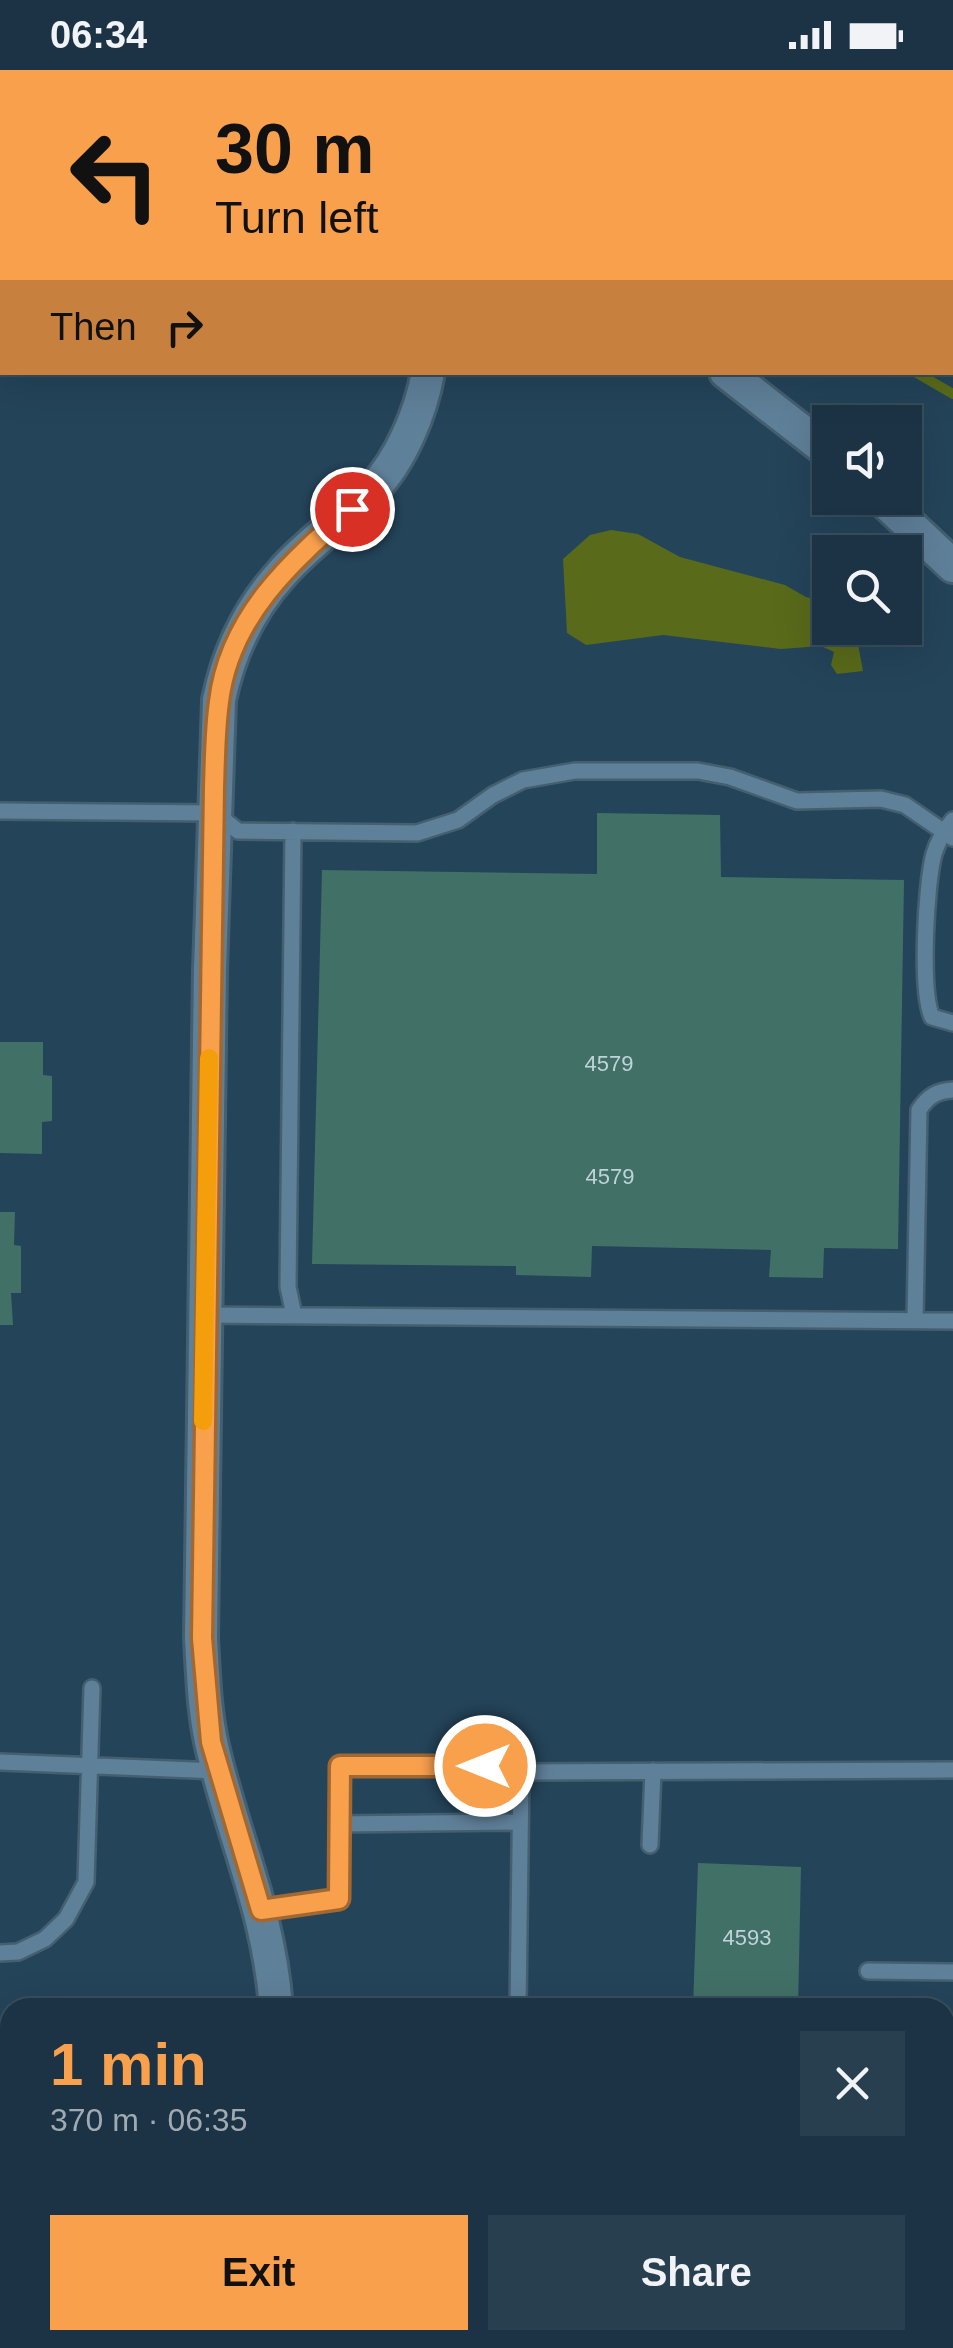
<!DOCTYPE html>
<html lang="en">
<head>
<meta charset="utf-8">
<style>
  :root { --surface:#1b3344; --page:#283f4f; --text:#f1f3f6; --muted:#a0aab2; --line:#394e5d; --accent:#f9a04d }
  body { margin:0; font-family:Helvetica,sans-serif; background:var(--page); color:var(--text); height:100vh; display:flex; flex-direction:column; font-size:38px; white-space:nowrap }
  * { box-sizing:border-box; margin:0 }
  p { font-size:32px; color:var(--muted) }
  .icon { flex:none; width:55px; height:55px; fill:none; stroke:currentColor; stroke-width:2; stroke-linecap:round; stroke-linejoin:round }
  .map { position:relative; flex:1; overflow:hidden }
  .side { position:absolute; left:0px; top:1928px; width:955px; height:352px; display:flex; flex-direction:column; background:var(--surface); border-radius:30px 30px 0 0; box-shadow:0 10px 40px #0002,0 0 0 2px var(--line) }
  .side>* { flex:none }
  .guide { position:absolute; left:0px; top:0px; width:955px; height:305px; box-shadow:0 10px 40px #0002,0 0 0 2px var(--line); background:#f9a04d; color:#111; overflow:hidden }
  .tools { position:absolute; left:812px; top:335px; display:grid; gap:20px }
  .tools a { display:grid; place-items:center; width:110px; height:110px; border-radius:0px; background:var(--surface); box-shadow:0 10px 40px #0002,0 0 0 2px var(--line); font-size:50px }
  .pin { position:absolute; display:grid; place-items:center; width:85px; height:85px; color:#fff; margin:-42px; border:5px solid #fff; border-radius:50%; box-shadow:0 2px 10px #0007 }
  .me { position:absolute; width:110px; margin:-55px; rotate:270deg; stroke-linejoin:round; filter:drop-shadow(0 0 8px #0008) }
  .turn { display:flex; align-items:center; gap:35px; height:210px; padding:0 50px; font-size:45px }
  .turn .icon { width:130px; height:130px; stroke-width:2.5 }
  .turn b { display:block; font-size:70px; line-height:85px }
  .then { display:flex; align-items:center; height:95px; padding:0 50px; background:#0003; gap:20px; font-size:38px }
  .round { display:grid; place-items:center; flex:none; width:105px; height:105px; border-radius:0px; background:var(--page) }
  .headline { display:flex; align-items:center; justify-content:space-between; height:170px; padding:0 50px }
  h1 { font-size:60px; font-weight:800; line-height:75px; color:var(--accent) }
  .primary-button { display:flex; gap:20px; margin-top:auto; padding:20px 50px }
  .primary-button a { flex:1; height:115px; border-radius:0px; background:var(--accent); color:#111; font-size:40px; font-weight:800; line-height:115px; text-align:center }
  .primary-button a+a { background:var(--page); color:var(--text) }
  .status { display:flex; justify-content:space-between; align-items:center; height:70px; padding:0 50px; background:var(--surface); direction:ltr }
  .status svg { height:28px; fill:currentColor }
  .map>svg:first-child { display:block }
</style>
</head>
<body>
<div class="status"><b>06:34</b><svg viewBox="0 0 49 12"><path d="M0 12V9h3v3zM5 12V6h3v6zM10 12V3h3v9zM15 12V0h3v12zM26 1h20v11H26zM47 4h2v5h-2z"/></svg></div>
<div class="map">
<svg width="953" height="2278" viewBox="0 0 953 2278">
  <rect width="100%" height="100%" fill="#24445a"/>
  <path fill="#596a1a" d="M 611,460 L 638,464 L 680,487 L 785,515 L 806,527 L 830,533 L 830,558 L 855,558 L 863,601 L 837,604 L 831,595 L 834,582 L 821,576 L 781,579 L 663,565 L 586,575 L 567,563 L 563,489 L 590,465 Z"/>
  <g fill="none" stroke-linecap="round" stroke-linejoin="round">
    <path stroke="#596a1a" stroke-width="10" d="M 915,302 L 953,324"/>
  </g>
  <path fill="#417067" d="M 597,743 L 720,745 L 721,807 L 904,810 L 898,1179 L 824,1178 L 823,1208 L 769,1207 L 771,1180 L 592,1176 L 591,1207 L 516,1205 L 516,1196 L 312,1194 L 322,800 L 597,804 Z
    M 0,972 L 43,972 L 43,1005 L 52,1006 L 52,1051 L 42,1052 L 42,1084 L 0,1083 Z
    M 0,1142 L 15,1142 L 14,1175 L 21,1176 L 21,1223 L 11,1223 L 13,1255 L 0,1255 Z
    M 698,1793 L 801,1797 L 798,1938 L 693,1938 Z
    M 6,2267 L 10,2267 L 10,2270 L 83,2270 L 83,2278 L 6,2278 Z
    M 132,2270 L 212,2270 L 211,2278 L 131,2278 Z
    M 251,2270 L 333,2272 L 333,2278 L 251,2278 Z
    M 536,2270 L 576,2270 L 575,2278 L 536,2278 Z"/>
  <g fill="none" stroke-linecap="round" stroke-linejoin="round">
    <defs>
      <path id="lane" d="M 0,195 L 2,195
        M 0,741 L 215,743 L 238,761 L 417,763 L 458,750 L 493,725 L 523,710 L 575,701 L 698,701 L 730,707 L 797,731 L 881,729 L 905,735 L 953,768
        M 953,750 C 944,760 938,771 934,784 C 926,812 920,921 932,947 L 953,953
        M 293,761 L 288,1217 L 294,1245
        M 204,1245 L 953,1251
        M 915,1250 L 919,1040 C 928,1026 937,1021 953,1020
        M 0,1692 L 218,1701
        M 339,1754 L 520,1752
        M 650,1775 L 653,1701
        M 261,1840 L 339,1829 L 340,1696 L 485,1696 L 521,1702 L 953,1700
        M 0,1883 L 18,1882 L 45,1869 L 66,1849 L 86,1812 L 92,1618
        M 868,1901 L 953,1902
        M 518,1938 L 521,1702"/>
      <path id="street" d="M 460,2 L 461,0
        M 726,302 L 830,383
        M 881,428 L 953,496
        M 276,1938 C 269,1840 233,1768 212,1676 C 204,1641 203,1604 201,1568 L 210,900 L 219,630 C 229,581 249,539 283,502 C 310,471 345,449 373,419 C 401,390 421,342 428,302"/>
      <path id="secondary" d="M 0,2133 L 10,2133
        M 945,2152 L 953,2152"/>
    </defs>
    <use href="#lane" stroke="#445f70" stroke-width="20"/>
    <use href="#street" stroke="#445f70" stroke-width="38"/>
    <use href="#secondary" stroke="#445f70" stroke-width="50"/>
    <path stroke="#889dac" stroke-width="6" stroke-dasharray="10 5" stroke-linecap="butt" d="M 945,2203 L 953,2204"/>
    <use href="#lane" stroke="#5f8099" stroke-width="15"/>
    <use href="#street" stroke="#5f8099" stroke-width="32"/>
    <use href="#secondary" stroke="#5387aa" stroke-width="45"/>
  </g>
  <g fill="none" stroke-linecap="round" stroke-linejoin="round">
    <defs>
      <path id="route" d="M 352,439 C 291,491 229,547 219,632 C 215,660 215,689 214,717 L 202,1568 L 211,1672 L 261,1840 L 339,1829 L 340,1696 L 485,1696"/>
    </defs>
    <use href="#route" stroke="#a26832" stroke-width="25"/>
    <use href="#route" stroke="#f9a04d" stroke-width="18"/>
    <path stroke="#f59e0b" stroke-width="18" d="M 203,1351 L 209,988"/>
  </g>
  <g text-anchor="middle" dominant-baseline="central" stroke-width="8" stroke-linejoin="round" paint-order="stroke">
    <g font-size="22" fill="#c0d4d8">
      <text x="609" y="993">4579</text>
      <text x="610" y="1106">4579</text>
      <text x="747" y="1867">4593</text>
    </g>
  </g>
</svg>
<div class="tools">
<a><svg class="icon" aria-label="sound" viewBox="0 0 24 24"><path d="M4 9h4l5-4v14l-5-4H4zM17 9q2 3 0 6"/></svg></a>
<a><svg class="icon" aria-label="search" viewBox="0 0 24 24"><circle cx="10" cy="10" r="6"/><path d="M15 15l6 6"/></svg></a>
</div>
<div class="pin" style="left:352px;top:439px;background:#d93025"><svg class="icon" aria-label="arrive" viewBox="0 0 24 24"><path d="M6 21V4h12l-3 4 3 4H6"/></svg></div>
<svg class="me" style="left:485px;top:1696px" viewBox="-20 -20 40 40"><circle r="17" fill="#f9a04d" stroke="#fff" stroke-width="3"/><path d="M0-11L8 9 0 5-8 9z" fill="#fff"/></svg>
<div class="guide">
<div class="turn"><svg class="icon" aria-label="left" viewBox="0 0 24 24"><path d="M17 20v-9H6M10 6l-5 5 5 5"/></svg><div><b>30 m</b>Turn left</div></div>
<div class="then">Then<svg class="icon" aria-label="right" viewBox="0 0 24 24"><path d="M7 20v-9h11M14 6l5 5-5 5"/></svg></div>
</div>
<section class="side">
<div class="headline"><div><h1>1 min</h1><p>370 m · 06:35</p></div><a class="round"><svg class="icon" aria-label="close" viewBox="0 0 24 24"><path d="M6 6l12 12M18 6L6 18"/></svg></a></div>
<div class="primary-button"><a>Exit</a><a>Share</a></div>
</section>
</div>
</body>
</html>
